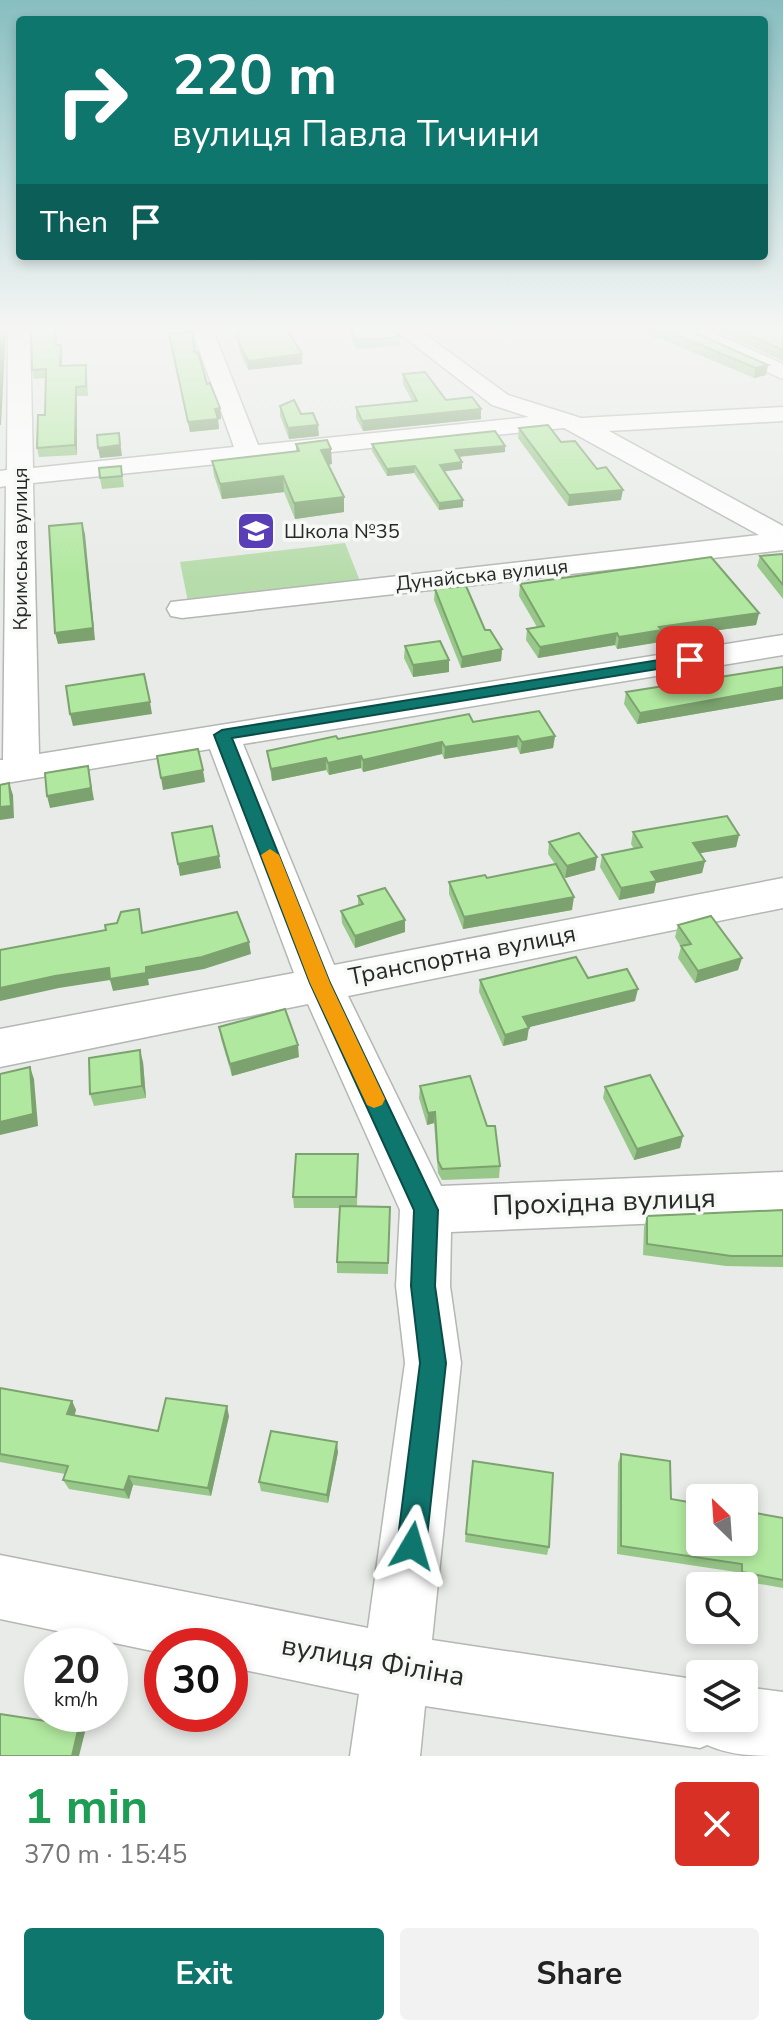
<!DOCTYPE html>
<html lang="en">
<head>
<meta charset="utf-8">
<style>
  :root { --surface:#fff; --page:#f2f2f2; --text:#222; --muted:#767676; --accent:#0f766e }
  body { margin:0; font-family:"Nunito Sans",sans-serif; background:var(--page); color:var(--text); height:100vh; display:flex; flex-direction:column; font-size:30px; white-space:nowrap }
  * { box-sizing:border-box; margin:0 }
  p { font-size:26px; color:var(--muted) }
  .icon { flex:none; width:44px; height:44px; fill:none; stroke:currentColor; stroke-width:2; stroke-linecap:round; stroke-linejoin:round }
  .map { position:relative; height:1756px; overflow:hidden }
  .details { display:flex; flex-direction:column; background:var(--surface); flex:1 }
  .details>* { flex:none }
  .hud { position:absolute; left:16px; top:16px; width:752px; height:244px; border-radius:8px; box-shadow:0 4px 12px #0003; background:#0f766e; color:#fff; overflow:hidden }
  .needle { width:52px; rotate:335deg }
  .tools { position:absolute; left:686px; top:1484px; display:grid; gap:16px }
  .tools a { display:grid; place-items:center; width:72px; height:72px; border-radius:8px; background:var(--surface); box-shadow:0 4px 12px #0003; font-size:40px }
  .speed { position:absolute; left:24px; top:1628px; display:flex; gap:16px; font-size:40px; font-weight:700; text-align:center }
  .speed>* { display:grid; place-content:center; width:104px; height:104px; border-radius:50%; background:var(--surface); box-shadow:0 4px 12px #0003; line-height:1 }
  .speed small { font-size:20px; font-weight:400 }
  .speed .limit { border:12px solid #d22; background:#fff; color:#111 }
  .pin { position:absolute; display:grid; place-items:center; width:68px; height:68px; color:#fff; margin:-34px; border-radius:16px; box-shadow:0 4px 12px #0006 }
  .me { position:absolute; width:88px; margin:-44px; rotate:7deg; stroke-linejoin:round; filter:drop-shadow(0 0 6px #0008) }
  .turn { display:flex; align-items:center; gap:28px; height:168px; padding:0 24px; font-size:36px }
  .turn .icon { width:104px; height:104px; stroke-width:2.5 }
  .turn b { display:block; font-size:56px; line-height:68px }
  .then { display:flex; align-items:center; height:76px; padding:0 24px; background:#0003; gap:16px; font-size:30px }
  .round { display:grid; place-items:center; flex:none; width:84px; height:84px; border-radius:8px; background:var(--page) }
  .overview { display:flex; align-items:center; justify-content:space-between; height:136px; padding:0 24px }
  h1 { font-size:48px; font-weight:700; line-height:60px; color:#1e9e55 }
  .cta { display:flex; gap:16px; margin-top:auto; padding:16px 24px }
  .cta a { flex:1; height:92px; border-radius:8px; background:var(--accent); color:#fff; font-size:32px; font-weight:700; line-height:92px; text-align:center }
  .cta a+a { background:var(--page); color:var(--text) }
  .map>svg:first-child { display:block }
</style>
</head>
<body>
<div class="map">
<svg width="783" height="1756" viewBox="0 0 783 1756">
  <rect width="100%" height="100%" fill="#e8ebe7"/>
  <path fill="#b7dcab" d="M 345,543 L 360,581 L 188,602 L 180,562 Z"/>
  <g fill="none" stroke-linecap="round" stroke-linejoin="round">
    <defs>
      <path id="minor" d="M 8,330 L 30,330 L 33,468 L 234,447 L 192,330 L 213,330 L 258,445 L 529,417 L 492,405 L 395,330 L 419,330 L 508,395 L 581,418 L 783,407 L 783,421 L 609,431 L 783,526 L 783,550 L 182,618 L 171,616 L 167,609 L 171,602 L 759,535 L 564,428 L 33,483 L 39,754 L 783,635 L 783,655 L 243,744 L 334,965 L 783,878 L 783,908 L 348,996 L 441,1186 L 783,1172 L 783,1218 L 451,1232 L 450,1286 L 461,1363 L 432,1640 L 700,1680 L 700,1718 L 744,1718 L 744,1687 L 783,1692 L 783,1756 C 756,1756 732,1756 707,1745 L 700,1748 L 425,1706 L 420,1756 L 350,1756 L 359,1694 L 230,1667 L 230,1646 L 162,1646 L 162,1653 L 0,1619 L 0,1555 L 368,1628 L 405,1363 L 396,1286 L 400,1210 L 308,1004 L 0,1067 L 0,1029 L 294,973 L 210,749 L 0,784 L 0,760 L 3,760 L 6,486 L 0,487 L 0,471 L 7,470 Z
        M 679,330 L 707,330 L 783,364 L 783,379 L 682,334 Z"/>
    </defs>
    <use href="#minor" stroke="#b4b7b3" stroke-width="3"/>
    <use href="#minor" fill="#fff" fill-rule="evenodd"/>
  </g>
  <path fill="#98c889" d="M 235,330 L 287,330 L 302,364 L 248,370 L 240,352 Z
    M 348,330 L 395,330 L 400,337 L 400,346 L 356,349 Z
    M 647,330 L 689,330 L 768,365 L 766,375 L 754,378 L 652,335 L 653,333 Z
    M 715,330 L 783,330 L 783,361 Z
    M 169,334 L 195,352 L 207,384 L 220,408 L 221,419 L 218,419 L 219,429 L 190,432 Z
    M 57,345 L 61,345 L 63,354 L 62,366 L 86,365 L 87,375 L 88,396 L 77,396 L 77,455 L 39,457 L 37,448 L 45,415 L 46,378 L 34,379 L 32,370 Z
    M 403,374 L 446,400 L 481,409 L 481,419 L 363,431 L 356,418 L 356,407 L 412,401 L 403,384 Z
    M 280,406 L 301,414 L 319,436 L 289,439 L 280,416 Z
    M 519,428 L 561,442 L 597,469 L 621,500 L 568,506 L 518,438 Z
    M 296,444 L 332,464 L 328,465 L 344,512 L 295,519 L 284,492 L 222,499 L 214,476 L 212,461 L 296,451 Z
    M 372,444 L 505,446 L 505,452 L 459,457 L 462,469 L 444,471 L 463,500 L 463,507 L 439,510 L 414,473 L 387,476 L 372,451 Z
    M 121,466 L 124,487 L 102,489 L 100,478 Z
    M 783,554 L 783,599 L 757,566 L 760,556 Z
    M 520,584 L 759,613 L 756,625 L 661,638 L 660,642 L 617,649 L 615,645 L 538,658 L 526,640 L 527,629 L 537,627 L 519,596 Z
    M 435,589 L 485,630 L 502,649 L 501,661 L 461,668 L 434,600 Z
    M 405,646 L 449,672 L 413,677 L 404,658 Z
    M 783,667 L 783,699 L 637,724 L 624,704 L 626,692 Z
    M 473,722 L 555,736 L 553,748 L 520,754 L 517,747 L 444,759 L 442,754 L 363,772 L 361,768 L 329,775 L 326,770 L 272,781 L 267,751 L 338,739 Z
    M 633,832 L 739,835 L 736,847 L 700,853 L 705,861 L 702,873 L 656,883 L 654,893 L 619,900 L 600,867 L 602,855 L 634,849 L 631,844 Z
    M 549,842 L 595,870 L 565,878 L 558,868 L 572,910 L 463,929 L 449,894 L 449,882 L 487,878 L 555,864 L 548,854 Z
    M 358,896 L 405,920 L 405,932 L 355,948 L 342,923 L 341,911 L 358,906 Z
    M 678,925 L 742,958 L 738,970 L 695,983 L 678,958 L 681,947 L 675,937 Z
    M 588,978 L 635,1001 L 528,1027 L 527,1040 L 503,1046 L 479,992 L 480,980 Z
    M 219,1027 L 299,1057 L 232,1076 L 221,1039 Z
    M 143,1062 L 146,1098 L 94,1106 L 90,1094 Z
    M 420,1086 L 500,1166 L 499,1178 L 442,1180 L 438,1173 L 434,1123 L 427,1125 L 419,1098 Z
    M 605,1087 L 683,1136 L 680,1148 L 634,1160 L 603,1098 Z
    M 358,1166 L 357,1206 L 390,1207 L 388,1274 L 337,1273 L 337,1262 L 340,1208 L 294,1208 L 293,1197 Z
    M 783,1210 L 783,1267 L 726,1266 L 643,1255 L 644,1227 L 647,1216 Z
    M 0,1388 L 72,1401 L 76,1410 L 74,1416 L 158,1431 L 229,1416 L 211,1496 L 133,1485 L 129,1499 L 69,1489 L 63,1480 L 65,1474 L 0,1462 Z
    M 338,1452 L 328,1503 L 261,1491 L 259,1482 Z
    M 621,1454 L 671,1499 L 783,1518 L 783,1588 L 737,1580 L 736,1572 L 617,1554 L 618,1463 Z
    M 471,1470 L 549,1547 L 547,1555 L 465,1542 Z"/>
  <path fill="#7ca26f" d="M 3,330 L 6,330 L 1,425 L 0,425 L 0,391 Z
    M 302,354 L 302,364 L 248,370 L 248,361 Z
    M 768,365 L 766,375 L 754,378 L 756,368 Z
    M 76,387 L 77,396 L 77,455 L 75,445 Z
    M 220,408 L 221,419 L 218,419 L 219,429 L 190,432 L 188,422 L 215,409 Z
    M 481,409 L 481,419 L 363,431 L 362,421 Z
    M 318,425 L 319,436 L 289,439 L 288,428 Z
    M 119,433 L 122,456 L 100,458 L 98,448 Z
    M 505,446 L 505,452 L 454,457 L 455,450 Z
    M 331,449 L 332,464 L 322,466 L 321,450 Z
    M 462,462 L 462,469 L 440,472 L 440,465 Z
    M 415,466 L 414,473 L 387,476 L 387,469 Z
    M 283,476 L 284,492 L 222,499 L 220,484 Z
    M 623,490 L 621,500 L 568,506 L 569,495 Z
    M 344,497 L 344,512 L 295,519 L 294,503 Z
    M 463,500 L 463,507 L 439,510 L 439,503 Z
    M 82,523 L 85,534 L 95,640 L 58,644 L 55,633 Z
    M 759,613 L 756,625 L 661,638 L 660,642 L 617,649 L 619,637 L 659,627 Z
    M 617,633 L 615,645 L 538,658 L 540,647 Z
    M 502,649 L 501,661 L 461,668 L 462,657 Z
    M 449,660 L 449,672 L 413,677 L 413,665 Z
    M 783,687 L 783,699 L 637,724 L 640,713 Z
    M 150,702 L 152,714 L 73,726 L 70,714 Z
    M 518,736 L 517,747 L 444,759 L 445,747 Z
    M 555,736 L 553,748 L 520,754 L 522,742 Z
    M 442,742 L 442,754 L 363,772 L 363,760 Z
    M 361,756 L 361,768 L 329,775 L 328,763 Z
    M 326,758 L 326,770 L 272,781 L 271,769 Z
    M 88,766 L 94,800 L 50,808 L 47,796 Z
    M 203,770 L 205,782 L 163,790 L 161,778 Z
    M 9,783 L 13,795 L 14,818 L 0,820 L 0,807 Z
    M 739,835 L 736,847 L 690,855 L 693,843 Z
    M 219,856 L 221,868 L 180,876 L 178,864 Z
    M 597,857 L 595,870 L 565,878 L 567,866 Z
    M 705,861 L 702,873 L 656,883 L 654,893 L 619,900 L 621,888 L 651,872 Z
    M 574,897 L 572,910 L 463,929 L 464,917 Z
    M 405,920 L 405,932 L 355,948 L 355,936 Z
    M 249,942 L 251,954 L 204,969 L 148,979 L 149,985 L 113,991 L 110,980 L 59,988 L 0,1001 L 0,988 L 55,976 L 109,968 L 146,967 Z
    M 742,958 L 738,970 L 695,983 L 698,971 Z
    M 638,989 L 635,1001 L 522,1029 L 523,1017 Z
    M 529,1028 L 527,1040 L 503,1046 L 505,1035 Z
    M 298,1045 L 299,1057 L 232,1076 L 230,1064 Z
    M 140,1050 L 143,1062 L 146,1098 L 142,1086 Z
    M 30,1067 L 34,1079 L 38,1126 L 0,1135 L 0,1122 Z
    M 435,1112 L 434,1123 L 427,1125 L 428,1113 Z
    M 683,1136 L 680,1148 L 634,1160 L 637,1149 Z
    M 72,1401 L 76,1410 L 72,1424 L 67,1414 Z
    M 227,1406 L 229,1416 L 211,1496 L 208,1488 Z
    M 337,1442 L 338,1452 L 328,1503 L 327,1495 Z
    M 129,1476 L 133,1485 L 129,1499 L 124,1490 Z
    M 79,1726 L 85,1732 L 79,1756 L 72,1756 Z"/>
  <path fill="#b1e89f" stroke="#7ca26f" stroke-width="2" d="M 0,330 L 3,330 L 0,391 Z
    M 31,330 L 55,330 L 56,345 L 61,345 L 60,366 L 86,365 L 86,386 L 76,387 L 75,445 L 37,448 L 38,415 L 45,415 L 46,369 L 32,370 Z
    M 237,330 L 287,330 L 302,354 L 248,361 L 239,343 Z
    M 352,330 L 395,330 L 400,337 L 355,340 Z
    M 664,330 L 689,330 L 768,365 L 756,368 Z
    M 738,330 L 783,330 L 783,350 Z
    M 192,332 L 195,352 L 198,352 L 207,384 L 210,383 L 220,408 L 215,409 L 218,419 L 188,422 L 169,334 Z
    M 425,372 L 446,400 L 472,397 L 481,409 L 362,421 L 356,407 L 417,401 L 403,374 Z
    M 294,400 L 301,414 L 313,413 L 318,425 L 288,428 L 280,406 Z
    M 548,425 L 561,442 L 575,441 L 597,469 L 606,467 L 623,490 L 569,495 L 519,428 Z
    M 495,431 L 505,446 L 455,450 L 462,462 L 440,465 L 463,500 L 439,503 L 415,466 L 387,469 L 372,444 Z
    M 119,433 L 120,445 L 98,448 L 97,435 Z
    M 327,440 L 331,449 L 321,450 L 344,497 L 294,503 L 283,476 L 220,484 L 212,461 L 299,451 L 296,444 Z
    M 121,466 L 122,476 L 100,478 L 99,468 Z
    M 82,523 L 93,628 L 55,633 L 49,526 Z
    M 783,554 L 783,585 L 760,556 Z
    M 711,557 L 759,613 L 659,627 L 662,630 L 619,637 L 617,633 L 540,647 L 527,629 L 544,626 L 520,584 Z
    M 466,586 L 485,630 L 490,630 L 502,649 L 462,657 L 435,589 Z
    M 440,641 L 449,660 L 413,665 L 405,646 Z
    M 783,667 L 783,687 L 640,713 L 626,692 Z
    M 144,674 L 150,702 L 70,714 L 66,686 Z
    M 539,711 L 555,736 L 522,742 L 518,736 L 445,747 L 442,742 L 363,760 L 361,756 L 328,763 L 326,758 L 271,769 L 267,751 L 336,736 L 338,739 L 469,714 L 473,722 Z
    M 198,749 L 203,770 L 161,778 L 157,756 Z
    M 88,766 L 91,788 L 47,796 L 45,773 Z
    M 9,783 L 11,806 L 0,807 L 0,785 Z
    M 727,816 L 739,835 L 693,843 L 705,861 L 651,872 L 657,881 L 621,888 L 602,855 L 642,847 L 633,832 Z
    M 212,826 L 219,856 L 178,864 L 172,833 Z
    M 579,833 L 597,857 L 567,866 L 549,842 Z
    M 556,864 L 574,897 L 464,917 L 449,882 L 485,875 L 487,878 Z
    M 385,888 L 405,920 L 355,936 L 341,911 L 363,904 L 358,896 Z
    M 139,909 L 142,933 L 237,912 L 249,942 L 202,957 L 146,967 L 146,973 L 110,979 L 109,968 L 55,976 L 0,988 L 0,950 L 106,930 L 105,925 L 117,923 L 121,912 Z
    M 711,916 L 742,958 L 698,971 L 681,946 L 691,944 L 678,925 Z
    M 576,957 L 588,978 L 627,969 L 638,989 L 523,1017 L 529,1028 L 505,1035 L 480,980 Z
    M 285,1009 L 298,1045 L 230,1064 L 219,1027 Z
    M 140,1050 L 142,1086 L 90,1094 L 89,1058 Z
    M 30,1067 L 33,1114 L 0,1122 L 0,1074 Z
    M 650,1075 L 683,1136 L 637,1149 L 605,1087 Z
    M 470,1076 L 487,1126 L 495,1126 L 500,1166 L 442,1169 L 438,1161 L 435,1112 L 428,1113 L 420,1086 Z
    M 296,1154 L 358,1154 L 356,1197 L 293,1197 Z
    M 340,1206 L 390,1207 L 388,1263 L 337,1262 Z
    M 783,1210 L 783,1256 L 731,1256 L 647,1244 L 647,1216 Z
    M 0,1388 L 72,1401 L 67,1414 L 158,1431 L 166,1398 L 227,1406 L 208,1488 L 129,1476 L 124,1490 L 63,1480 L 68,1466 L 0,1454 Z
    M 271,1431 L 337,1442 L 327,1495 L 259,1482 Z
    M 621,1454 L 670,1461 L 671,1499 L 700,1504 L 700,1542 L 744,1542 L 744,1511 L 783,1518 L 783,1580 L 742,1572 L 742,1564 L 621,1546 Z
    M 473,1461 L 553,1473 L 549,1547 L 466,1534 Z
    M 0,1714 L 79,1726 L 72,1756 L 0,1756 Z"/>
  <linearGradient id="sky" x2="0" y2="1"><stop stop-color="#88bec0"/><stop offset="0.57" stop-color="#f5f6f4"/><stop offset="1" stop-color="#f5f6f4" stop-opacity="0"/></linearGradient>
  <rect width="783" height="576" fill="url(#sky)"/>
  <path fill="#0f766e" stroke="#0a4d48" stroke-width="2" d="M 690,655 L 695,656 L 695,663 L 232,738 L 330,983 L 438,1210 L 435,1286 L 446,1363 L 426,1546 L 422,1556 L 412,1560 L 401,1556 L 397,1546 L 420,1363 L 411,1286 L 414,1210 L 310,983 L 214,735 L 222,730 Z"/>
  <path fill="#f59e0b" d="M 270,849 L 279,855 L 330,983 L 385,1099 L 382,1105 L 374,1108 L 367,1105 L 310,983 L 261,855 Z"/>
  <defs>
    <symbol id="school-square" viewBox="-11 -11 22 22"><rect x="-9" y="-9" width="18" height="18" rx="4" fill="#5a3eb6" stroke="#f6f9f5"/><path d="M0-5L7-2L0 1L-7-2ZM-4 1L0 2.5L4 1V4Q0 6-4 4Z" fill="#fff"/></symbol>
  </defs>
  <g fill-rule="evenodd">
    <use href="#school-square" x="234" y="509" width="44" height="44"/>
  </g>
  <g text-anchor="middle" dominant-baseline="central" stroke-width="7" stroke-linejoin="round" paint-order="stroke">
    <g font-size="20" fill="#282928" stroke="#f6f9f5" text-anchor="start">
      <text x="284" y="531">Школа №35</text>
    </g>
    <g font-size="20" fill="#282928" stroke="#f6f9f5">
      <text transform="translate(20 549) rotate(-90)">Кримська вулиця</text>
      <text transform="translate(482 575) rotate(-6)">Дунайська вулиця</text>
    </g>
    <g font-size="24" fill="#282928" stroke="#f6f9f5">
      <text transform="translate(462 955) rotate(-11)">Транспортна вулиця</text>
    </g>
    <g font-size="28" fill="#282928" stroke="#f6f9f5">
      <text transform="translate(604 1202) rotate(-2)">Прохідна вулиця</text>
      <text transform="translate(373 1661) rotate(10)">вулиця Філіна</text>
    </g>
  </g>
</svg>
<div class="tools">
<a><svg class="needle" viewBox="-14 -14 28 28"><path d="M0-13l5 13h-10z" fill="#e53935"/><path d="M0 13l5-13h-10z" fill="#767676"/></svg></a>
<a><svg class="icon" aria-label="search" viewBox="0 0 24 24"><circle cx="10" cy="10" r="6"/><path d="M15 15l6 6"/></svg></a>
<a><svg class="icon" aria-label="layers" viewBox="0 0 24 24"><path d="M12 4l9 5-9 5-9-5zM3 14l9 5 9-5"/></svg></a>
</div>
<div class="speed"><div>20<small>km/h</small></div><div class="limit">30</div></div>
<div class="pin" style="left:690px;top:660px;background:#d93025"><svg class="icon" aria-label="arrive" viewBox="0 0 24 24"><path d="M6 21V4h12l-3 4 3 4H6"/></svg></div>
<svg class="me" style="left:412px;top:1546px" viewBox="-20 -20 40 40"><path d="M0-17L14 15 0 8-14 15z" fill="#0f766e" stroke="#fff" stroke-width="4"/></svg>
<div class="hud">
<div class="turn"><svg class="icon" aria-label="right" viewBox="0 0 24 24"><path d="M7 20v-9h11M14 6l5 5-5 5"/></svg><div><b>220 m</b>вулиця Павла Тичини</div></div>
<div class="then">Then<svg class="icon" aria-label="arrive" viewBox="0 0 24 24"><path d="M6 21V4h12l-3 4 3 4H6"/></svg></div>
</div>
</div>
<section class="details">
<div class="overview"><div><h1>1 min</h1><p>370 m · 15:45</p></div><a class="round" style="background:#d93025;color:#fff"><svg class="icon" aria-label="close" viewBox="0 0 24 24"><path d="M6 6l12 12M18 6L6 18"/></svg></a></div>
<div class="cta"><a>Exit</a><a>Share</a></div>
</section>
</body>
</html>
